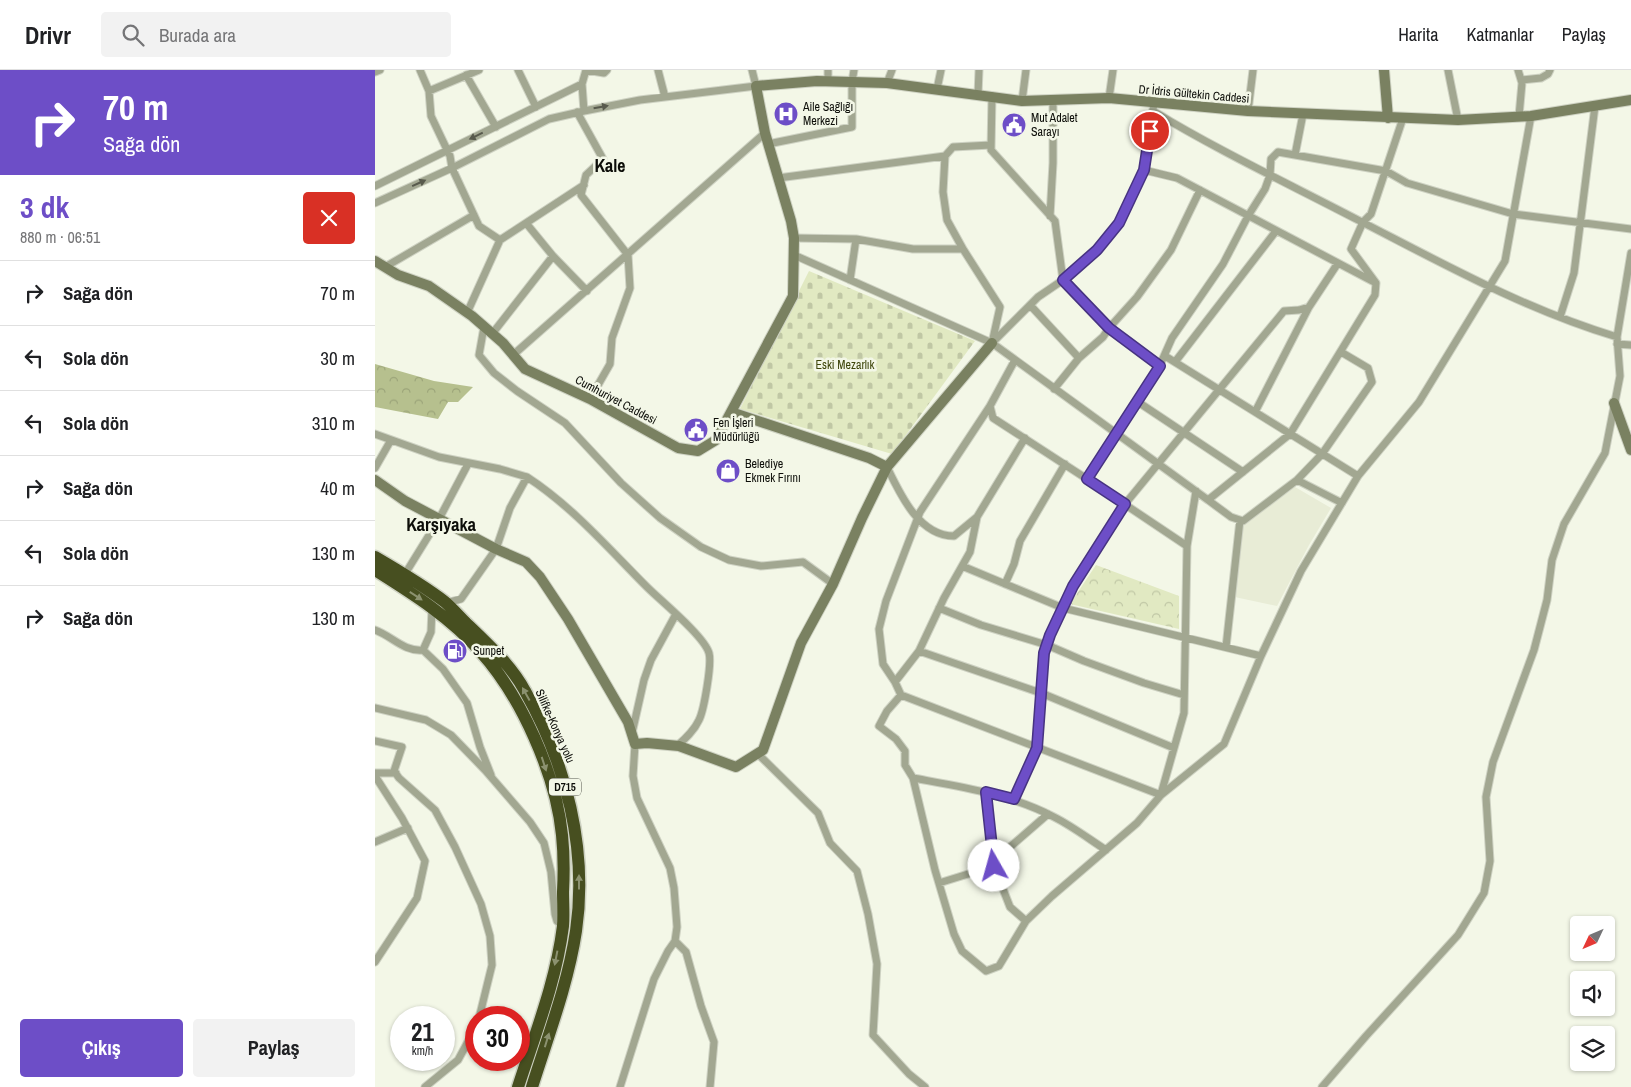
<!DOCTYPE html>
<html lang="tr">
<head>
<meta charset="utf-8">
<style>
  :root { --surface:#fff; --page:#f2f2f2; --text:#202124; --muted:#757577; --line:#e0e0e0; --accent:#6d4ec7 }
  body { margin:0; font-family:"Archivo Narrow",sans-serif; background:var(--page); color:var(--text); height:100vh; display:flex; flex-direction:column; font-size:19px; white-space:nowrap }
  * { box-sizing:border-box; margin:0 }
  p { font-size:16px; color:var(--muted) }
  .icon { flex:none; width:28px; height:28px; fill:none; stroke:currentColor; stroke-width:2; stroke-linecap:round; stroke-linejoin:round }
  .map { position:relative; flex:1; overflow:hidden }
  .panel { display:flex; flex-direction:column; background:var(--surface); width:375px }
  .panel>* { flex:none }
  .guide { background:#6d4ec7; color:#fff; overflow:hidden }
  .needle { width:32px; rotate:226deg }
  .buttons { position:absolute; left:1195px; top:846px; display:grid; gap:10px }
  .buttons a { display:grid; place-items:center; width:45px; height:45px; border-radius:5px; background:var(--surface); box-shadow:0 1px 4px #0004; font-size:25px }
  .speed { position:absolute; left:15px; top:936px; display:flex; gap:10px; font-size:25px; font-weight:700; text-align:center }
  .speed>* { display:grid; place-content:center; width:65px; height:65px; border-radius:50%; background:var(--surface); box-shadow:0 1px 4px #0004; line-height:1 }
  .speed small { font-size:12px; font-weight:400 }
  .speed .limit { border:8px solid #d22; background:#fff; color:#111 }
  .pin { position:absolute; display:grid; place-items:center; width:42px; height:42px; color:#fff; margin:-21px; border:2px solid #fff; border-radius:50%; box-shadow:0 1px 5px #0007 }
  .me { position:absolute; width:55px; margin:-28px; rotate:353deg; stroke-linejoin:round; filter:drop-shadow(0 0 4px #0008) }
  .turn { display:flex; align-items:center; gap:18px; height:105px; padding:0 20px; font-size:22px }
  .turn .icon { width:65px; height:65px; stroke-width:2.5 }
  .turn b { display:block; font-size:35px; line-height:42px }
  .round { display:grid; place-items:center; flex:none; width:52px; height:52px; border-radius:5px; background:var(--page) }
  .overview { display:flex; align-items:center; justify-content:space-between; height:85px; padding:0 20px }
  h1 { font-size:30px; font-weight:800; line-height:38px; color:var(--accent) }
  .button { display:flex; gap:10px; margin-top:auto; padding:10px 20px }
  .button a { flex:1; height:58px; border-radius:5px; background:var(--accent); color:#fff; font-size:20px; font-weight:800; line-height:58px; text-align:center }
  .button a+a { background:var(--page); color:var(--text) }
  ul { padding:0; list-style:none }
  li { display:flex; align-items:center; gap:15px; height:65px; padding:0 20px; border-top:1px solid var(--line) }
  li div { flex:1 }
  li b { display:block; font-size:19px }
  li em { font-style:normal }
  header { display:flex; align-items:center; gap:30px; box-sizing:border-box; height:70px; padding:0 25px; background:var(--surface); border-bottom:1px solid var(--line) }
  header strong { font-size:24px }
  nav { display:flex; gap:28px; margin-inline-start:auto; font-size:18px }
  .search { width:350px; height:45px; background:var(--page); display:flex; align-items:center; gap:12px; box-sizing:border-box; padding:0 18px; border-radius:5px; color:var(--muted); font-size:19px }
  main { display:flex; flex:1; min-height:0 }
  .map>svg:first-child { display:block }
</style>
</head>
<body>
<header>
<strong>Drivr</strong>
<div class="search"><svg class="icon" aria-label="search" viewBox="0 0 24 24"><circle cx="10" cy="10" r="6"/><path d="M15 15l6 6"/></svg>Burada ara</div>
<nav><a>Harita</a><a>Katmanlar</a><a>Paylaş</a></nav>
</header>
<main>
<section class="panel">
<div class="guide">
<div class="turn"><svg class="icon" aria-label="right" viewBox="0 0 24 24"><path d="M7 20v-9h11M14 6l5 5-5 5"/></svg><div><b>70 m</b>Sağa dön</div></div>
</div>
<div class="overview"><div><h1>3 dk</h1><p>880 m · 06:51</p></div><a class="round" style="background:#d93025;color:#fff"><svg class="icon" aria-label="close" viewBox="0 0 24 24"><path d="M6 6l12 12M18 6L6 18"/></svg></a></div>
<ul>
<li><svg class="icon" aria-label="right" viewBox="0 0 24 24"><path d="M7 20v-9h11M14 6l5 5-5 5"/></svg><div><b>Sağa dön</b></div><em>70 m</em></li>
<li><svg class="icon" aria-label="left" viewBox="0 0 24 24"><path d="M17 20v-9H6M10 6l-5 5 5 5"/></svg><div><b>Sola dön</b></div><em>30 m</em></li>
<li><svg class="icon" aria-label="left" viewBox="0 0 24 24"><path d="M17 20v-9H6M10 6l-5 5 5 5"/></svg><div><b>Sola dön</b></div><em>310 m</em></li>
<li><svg class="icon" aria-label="right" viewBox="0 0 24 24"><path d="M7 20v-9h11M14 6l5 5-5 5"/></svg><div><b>Sağa dön</b></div><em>40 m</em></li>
<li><svg class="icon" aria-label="left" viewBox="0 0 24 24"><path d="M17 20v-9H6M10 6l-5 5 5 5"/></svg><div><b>Sola dön</b></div><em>130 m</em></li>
<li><svg class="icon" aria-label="right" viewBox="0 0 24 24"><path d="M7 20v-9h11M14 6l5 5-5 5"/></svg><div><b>Sağa dön</b></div><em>130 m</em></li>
</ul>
<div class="button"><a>Çıkış</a><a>Paylaş</a></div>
</section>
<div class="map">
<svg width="1256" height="1017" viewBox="0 0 1256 1017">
  <defs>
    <pattern id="forest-crowns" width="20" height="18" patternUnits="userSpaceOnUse" patternTransform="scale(1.25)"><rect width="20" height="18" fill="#b6c08e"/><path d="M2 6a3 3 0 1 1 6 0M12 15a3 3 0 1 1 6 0" fill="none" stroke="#9ba479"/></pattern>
    <pattern id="cemetery-stones" width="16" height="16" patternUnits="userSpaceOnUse" patternTransform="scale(1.25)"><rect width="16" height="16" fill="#e1e9c2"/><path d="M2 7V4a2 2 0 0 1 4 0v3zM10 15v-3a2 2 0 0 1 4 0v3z" fill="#c0c7a5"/></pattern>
    <pattern id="park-crowns" width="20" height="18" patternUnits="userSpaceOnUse" patternTransform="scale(1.25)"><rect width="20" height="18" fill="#e1e9c2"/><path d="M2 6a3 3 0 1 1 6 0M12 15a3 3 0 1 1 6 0" fill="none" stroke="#c0c7a5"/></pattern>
  </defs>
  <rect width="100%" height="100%" fill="#f3f7e7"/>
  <path fill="#e8ecd6" d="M 920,417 L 956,438 L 934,475 L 902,536 L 855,526 L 865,458 Z"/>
  <path fill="url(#forest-crowns)" d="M 0,294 L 59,311 L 98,317 L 83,332 L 73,332 L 63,349 L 0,337 Z"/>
  <path fill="url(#cemetery-stones)" d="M 434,201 L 600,271 L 517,384 L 365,339 Z"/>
  <path fill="url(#park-crowns)" d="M 721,495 L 804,526 L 804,559 L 695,534 Z"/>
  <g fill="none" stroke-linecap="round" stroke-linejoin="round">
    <defs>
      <path id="street" d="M 45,0 L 54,21 L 56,46 L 75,86 L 77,98 L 104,156 L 125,170 L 151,153 L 178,186
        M 143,0 L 161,37
        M 211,0 L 229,3 L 232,0
        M 283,0 L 290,27
        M 1073,0 L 1083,50
        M 1143,0 L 1147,13 L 1144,46
        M 0,2 L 5,0
        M 91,5 L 121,57
        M 1146,10 L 1166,8 L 1173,4 L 1175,0
        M 453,11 L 453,0
        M 512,13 L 517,0
        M 562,19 L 566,0
        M 54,21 L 104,0
        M 603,25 L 604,0
        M 617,26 L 616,80 L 680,151 L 688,210 L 734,258 L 785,295
        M 734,28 L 738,0
        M 647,31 L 651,0
        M 209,41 L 207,14 L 211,0
        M 778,41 C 844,81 914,114 983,150 C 1067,193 1151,240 1242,267
        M 873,41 L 878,0
        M 202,42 L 228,89 L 211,105 L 206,125 L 253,185 L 255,218 L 237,268 L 235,294 L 215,329
        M 393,74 L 477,57 L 477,12 L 479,0
        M 920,85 L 928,44
        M 570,86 L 578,77 L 616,75
        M 769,100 L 802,108 L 999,212
        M 403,108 L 570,86 L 568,122 L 572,150 L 588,179 L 625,237 L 617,273 L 833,430 L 915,364 L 1000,225 L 1001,213 L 976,179 L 988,152 L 996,144 L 1028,48
        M 0,116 L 207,14
        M 0,133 L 77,98 L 174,49 L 209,41 L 265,30 L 381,16 L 377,0
        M 675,146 L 678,93 L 678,30
        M 151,153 L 209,115
        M 419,168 L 481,169 L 538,179 L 588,179
        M 419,185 L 617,273 L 663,227 L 688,210 L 722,180 L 744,153 L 769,100 L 779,33
        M 10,197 L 99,145
        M 475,210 L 481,169
        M 655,235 L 704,288
        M 92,243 L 125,170
        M 1185,247 L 1199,203 L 1220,36
        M 109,257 L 104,285 L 119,303 L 142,321 L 190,353 L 246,413 L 285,448 L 326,477 L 354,490 L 386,496 L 428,492 L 458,514
        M 117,264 L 178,186 L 212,221
        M 1242,274 L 1256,275
        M 138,285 L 390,63
        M 790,286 L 983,406
        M 640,290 L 615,336 L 618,348 L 712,409 L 812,476
        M 800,292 L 901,161
        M 679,319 L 704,288 L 728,267 L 734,258 L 762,227 L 796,180 L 825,120
        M 763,332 L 868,402
        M 615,336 L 545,442 L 511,531 L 504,559 L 508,594 L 520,612 L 526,625 L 786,725
        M 880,342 L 934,237
        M 0,364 L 64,387 L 125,399 L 152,407 L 135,438 L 121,479 L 86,529 L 71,533
        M 512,397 C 525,424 544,466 579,466 L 602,447
        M 0,398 L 16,370
        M 152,407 C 198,437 234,479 272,517 C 286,531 329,566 334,583 C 337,594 329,640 324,650 C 319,661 310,669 302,676
        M 712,409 L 785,295 L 797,268 L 848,194 L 873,146 L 890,119 L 895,105 L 896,89 L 903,82 L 1011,101 L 1032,113 L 1138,144 L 1256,159
        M 922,410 L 967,433
        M 833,430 L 856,447 L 868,451 L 922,410 L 947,384 L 997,312 L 993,298 L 966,282
        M 587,496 L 688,538 L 886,586
        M 30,504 L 64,449 L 93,394
        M 630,514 L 639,494 L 645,471 L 690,394
        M 564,538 L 606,555 L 672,575 L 709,591 L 769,613 L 809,625
        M 0,560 C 17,566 29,582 48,580 L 56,562 L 57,538
        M 851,577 L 865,450
        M 48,580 L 68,599 L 92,633 L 105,677 L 116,705
        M 544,581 L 666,623 L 799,678
        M 520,612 L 544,581 L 569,528 L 595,482 L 602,447 L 650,368
        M 526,625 L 512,641 L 504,656 L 521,669 L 530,681 L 530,695 L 538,708 L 560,800 L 579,864 L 587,881 L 611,901 L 624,896 L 651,851 L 677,826 L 762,753 L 786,725 L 849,674 L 886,586 L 926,501 L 983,406 L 1044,332 L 1130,191 L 1156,46
        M 0,638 L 51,650 L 76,665 L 110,700 L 155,752 L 169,773 L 176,802 L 180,844 L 182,851 L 188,856
        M 257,663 L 269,610 L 276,590 L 301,544
        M 0,671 L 27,677 L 19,701 L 24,708 L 60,740 L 80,777 L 106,834 L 115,866 L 117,895 L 104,948
        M 383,684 L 443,743 L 455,773 L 482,801 L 493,844 L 502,894 L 498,965 L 534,1004 L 550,1017
        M 0,703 L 21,703
        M 0,706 L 27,748 L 50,791 L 42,828 L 0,892
        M 538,708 C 587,717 635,724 679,747 C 697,756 714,769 731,780
        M 786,724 L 809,643 L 812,476 L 821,421
        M 639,729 L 661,678 L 669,583 L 679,555 L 698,515 L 750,434 L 909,241 L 924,240 L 934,237 L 963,193
        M 0,772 L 33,758
        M 564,813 L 619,796 L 611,722
        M 651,851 L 635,837 L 619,796 L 635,777 L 673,744
        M 300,871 L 311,882 L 326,936 L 339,972 L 335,1017
        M 50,1017 L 83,990 L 101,957
        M 245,1017 L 279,909 L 293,881 L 300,871 L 302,857 L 299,818 L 295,798 L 262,728 L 258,706 L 260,674
        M 947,1017 L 991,966 L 1083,865 L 1109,823 L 1115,791 L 1111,727 L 1118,692 L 1159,580 L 1172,530 L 1177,490 L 1189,454 L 1230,383 L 1245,306 L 1242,267 L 1256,183"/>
      <path id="secondary" d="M 1009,0 L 1013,48
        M 0,191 L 23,205 L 54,216 L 97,246 L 128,273 L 150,299 L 215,329 L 303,378 L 323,381 L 341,370 L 418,226 L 419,168 L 416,151 L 390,63 L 381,16 L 442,11 L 512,13 L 647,31 L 734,28 L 873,41 L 1083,50 L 1156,46 L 1256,30
        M 1239,333 L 1256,380
        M 356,342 L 494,388 L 512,397
        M 0,410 L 30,431 L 121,479 L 151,492 L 165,507 L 193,549 L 253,652 L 260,674 L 272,673 L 304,676 L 361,697 L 388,680 L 426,573 L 458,514 L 487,448 L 512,397 L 617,273"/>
      <path id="highway" d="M 0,487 C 24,501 48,515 70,532 C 77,538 84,546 91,553 C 112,573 136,595 150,621 C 191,693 213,779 201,861 C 193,914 173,966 157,1017
        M 0,500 C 38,524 75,547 105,581 C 146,626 181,704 187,765 C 189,784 189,803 188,822 C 188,833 189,845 188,856 C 181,912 160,964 143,1017"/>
    </defs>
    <use href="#street" stroke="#ced2c3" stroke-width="9"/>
    <use href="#secondary" stroke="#ced2c3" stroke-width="12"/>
    <use href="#highway" stroke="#ced2c3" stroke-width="15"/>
    <use href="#street" stroke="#a2a791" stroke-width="7"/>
    <use href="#secondary" stroke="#7a8161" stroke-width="10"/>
    <use href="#highway" stroke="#474f20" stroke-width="12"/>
  </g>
  <defs><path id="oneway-solid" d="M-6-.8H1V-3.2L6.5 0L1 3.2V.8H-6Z" transform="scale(1.25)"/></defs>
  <g fill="#585a4d">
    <use href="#oneway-solid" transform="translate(226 37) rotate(-10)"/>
    <use href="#oneway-solid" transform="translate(101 66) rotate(154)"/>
    <use href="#oneway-solid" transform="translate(44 113) rotate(-24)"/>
  </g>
  <g fill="#8c9270">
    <use href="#oneway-solid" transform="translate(41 526) rotate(33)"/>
    <use href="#oneway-solid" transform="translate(151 624) rotate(-119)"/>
    <use href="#oneway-solid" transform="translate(169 694) rotate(72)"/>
    <use href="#oneway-solid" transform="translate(204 812) rotate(-90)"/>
    <use href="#oneway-solid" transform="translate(181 888) rotate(101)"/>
    <use href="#oneway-solid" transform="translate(172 970) rotate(-73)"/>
  </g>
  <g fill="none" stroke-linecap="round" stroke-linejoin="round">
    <defs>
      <path id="route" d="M 619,796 L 611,722 L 639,729 L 662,678 L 669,583 L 675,565 L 698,516 L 750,434 L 712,409 L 785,296 L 734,258 L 688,210 L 722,180 L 744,153 L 769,100 L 775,61"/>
    </defs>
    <use href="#route" stroke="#473381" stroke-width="12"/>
    <use href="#route" stroke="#6d4ec7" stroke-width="9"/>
  </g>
  <defs>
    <symbol id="hospital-disc" viewBox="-11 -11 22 22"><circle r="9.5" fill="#6d4ec7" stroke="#f3f7e7"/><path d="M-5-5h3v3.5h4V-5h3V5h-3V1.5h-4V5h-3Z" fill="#fff"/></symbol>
    <symbol id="civic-disc" viewBox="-11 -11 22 22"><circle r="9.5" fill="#6d4ec7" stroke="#f3f7e7"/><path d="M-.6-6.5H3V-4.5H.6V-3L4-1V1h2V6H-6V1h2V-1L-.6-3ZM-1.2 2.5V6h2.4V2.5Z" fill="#fff"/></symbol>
    <symbol id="shop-disc" viewBox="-11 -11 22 22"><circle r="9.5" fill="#6d4ec7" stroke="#f3f7e7"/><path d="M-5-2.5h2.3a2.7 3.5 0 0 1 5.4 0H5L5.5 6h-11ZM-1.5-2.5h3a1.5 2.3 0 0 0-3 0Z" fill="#fff"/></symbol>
    <symbol id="fuel-disc" viewBox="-11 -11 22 22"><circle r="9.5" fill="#6d4ec7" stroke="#f3f7e7"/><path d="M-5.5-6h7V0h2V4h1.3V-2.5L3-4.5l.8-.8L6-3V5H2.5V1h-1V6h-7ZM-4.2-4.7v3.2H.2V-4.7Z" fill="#fff"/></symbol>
  </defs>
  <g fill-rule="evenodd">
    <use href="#hospital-disc" x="397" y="30" width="28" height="28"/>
    <use href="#civic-disc" x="625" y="41" width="28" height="28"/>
    <use href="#civic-disc" x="307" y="346" width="28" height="28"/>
    <use href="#shop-disc" x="339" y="387" width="28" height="28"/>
    <use href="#fuel-disc" x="66" y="567" width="28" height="28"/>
  </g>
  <g text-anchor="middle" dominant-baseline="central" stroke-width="5" stroke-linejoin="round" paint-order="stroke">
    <rect fill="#f3f7e7" stroke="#52544c" stroke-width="1" x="174" y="708.5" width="32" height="17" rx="4"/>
    <g font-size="11" font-weight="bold" fill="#0d0e09">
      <text x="190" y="717">D715</text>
    </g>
    <g font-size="12" fill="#0d0e09" stroke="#f3f7e7">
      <text transform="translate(819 24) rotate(5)">Dr İdris Gültekin Caddesi</text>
      <text transform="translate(241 330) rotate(28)">Cumhuriyet Caddesi</text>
      <text transform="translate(180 656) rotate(66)">Silifke-Konya yolu</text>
    </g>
    <g font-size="12" fill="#0d0e09" stroke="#f3f7e7" text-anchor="start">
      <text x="428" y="37">Aile Sağlığı<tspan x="428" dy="14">Merkezi</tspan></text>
      <text x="656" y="48">Mut Adalet<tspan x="656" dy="14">Sarayı</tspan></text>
      <text x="338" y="353">Fen İşleri<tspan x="338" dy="14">Müdürlüğü</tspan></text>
      <text x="370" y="394">Belediye<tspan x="370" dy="14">Ekmek Fırını</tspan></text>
      <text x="98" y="581">Sunpet</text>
    </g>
    <g font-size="12" fill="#3d450a" stroke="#f3f7e7">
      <text x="470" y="295">Eski Mezarlık</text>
    </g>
    <g font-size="18" font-weight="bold" fill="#0d0e09" stroke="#f3f7e7">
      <text x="235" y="95">Kale</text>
      <text x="66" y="454">Karşıyaka</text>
    </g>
  </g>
</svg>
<div class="buttons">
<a><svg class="needle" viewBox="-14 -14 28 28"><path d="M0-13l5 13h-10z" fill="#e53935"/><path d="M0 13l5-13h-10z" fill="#757577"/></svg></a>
<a><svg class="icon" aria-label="sound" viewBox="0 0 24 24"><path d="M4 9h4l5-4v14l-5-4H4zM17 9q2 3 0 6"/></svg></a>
<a><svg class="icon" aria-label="layers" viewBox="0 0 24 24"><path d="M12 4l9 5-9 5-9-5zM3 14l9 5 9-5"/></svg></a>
</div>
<div class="speed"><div>21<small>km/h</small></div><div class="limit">30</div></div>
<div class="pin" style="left:775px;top:61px;background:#d93025"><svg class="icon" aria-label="arrive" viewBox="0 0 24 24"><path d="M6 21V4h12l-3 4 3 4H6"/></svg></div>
<svg class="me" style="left:619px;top:796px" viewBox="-20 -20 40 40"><circle r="19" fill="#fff"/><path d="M0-13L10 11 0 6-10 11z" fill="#6d4ec7"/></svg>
</div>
</main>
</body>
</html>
